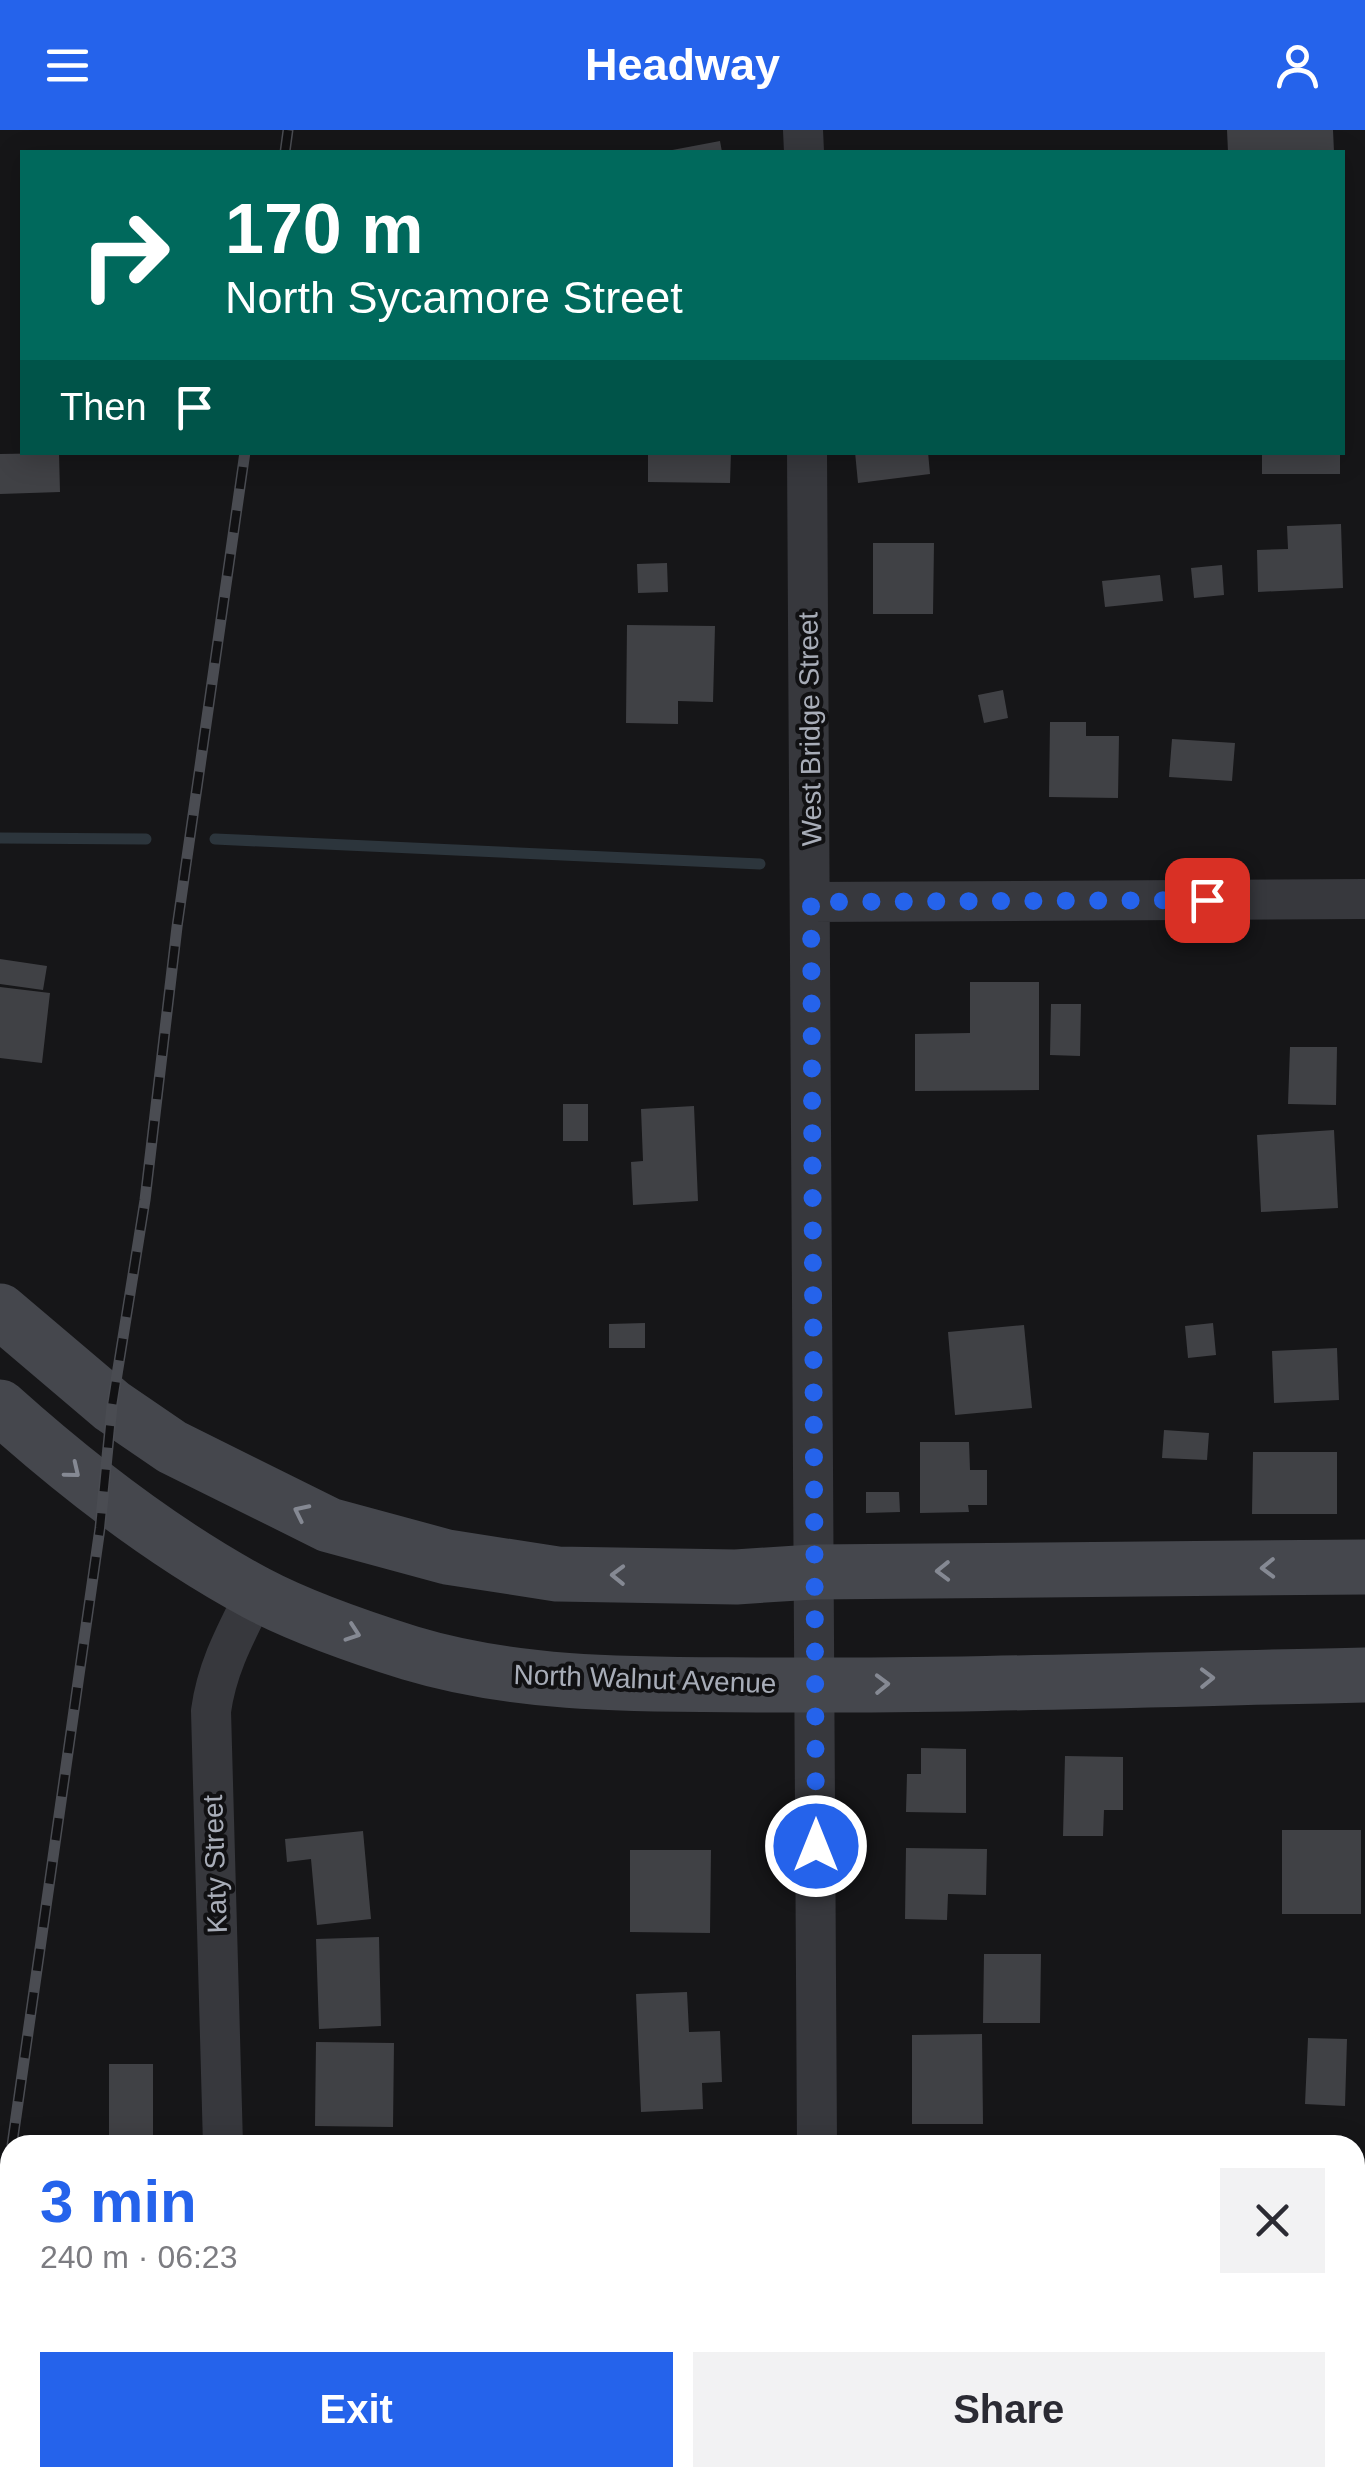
<!DOCTYPE html>
<html lang="en">
<head>
<meta charset="utf-8">
<style>
  :root { --surface:#fff; --page:#f2f2f3; --text:#2b2b33; --muted:#7c7c81; --accent:#2563eb }
  body { margin:0; font-family:Helvetica,sans-serif; background:var(--page); color:var(--text); height:100vh; display:flex; flex-direction:column; font-size:38px; white-space:nowrap }
  * { box-sizing:border-box; margin:0 }
  p { font-size:32px; color:var(--muted) }
  .icon { flex:none; width:55px; height:55px; fill:none; stroke:currentColor; stroke-width:2; stroke-linecap:round; stroke-linejoin:round }
  .map { position:relative; flex:1; overflow:hidden }
  .panel { position:absolute; left:0px; top:2005px; width:1365px; height:352px; display:flex; flex-direction:column; background:var(--surface); border-radius:30px 30px 0 0; box-shadow:0 5px 25px #0003 }
  .panel>* { flex:none }
  .top-card { position:absolute; left:20px; top:20px; width:1325px; height:305px; border-radius:0px; box-shadow:0 5px 25px #0003; background:#00695c; color:#fff; overflow:hidden }
  .pin { position:absolute; display:grid; place-items:center; width:85px; height:85px; color:#fff; margin:-42px; border-radius:20px; box-shadow:0 5px 15px #0006 }
  .me { position:absolute; width:110px; margin:-55px; rotate:0deg; stroke-linejoin:round; filter:drop-shadow(0 0 8px #0008) }
  .turn { display:flex; align-items:center; gap:35px; height:210px; padding:0 40px; font-size:45px }
  .turn .icon { width:130px; height:130px; stroke-width:2.5 }
  .turn b { display:block; font-size:70px; line-height:85px }
  .then { display:flex; align-items:center; height:95px; padding:0 40px; background:#0003; gap:20px; font-size:38px }
  .round { display:grid; place-items:center; flex:none; width:105px; height:105px; border-radius:0px; background:var(--page) }
  .overview { display:flex; align-items:center; justify-content:space-between; height:170px; padding:0 40px }
  h1 { font-size:60px; font-weight:700; line-height:75px; color:var(--accent) }
  .action { display:flex; gap:20px; margin-top:auto; padding:20px 40px }
  .action a { flex:1; height:115px; border-radius:0px; background:var(--accent); color:#fff; font-size:40px; font-weight:700; line-height:115px; text-align:center }
  .action a+a { background:var(--page); color:var(--text) }
  header { display:flex; justify-content:space-between; align-items:center; height:130px; padding:0 40px; background:var(--accent); color:#fff; font-size:45px; font-weight:700 }
  .map>svg:first-child { display:block }
</style>
</head>
<body>
<header><svg class="icon" aria-label="menu" viewBox="0 0 24 24"><path d="M4 6h16M4 12h16M4 18h16"/></svg>Headway<svg class="icon" aria-label="person" viewBox="0 0 24 24"><circle cx="12" cy="8" r="4"/><path d="M4 21q1-7 8-7t8 7"/></svg></header>
<div class="map">
<svg width="1365" height="2357" viewBox="0 0 1365 2357">
  <rect width="100%" height="100%" fill="#161618"/>
  <g fill="none" stroke-linecap="round" stroke-linejoin="round">
    <path stroke="#2c353c" stroke-width="11" d="M 0,708 L 146,709
      M 215,709 L 760,734"/>
  </g>
  <path fill="#404145" d="M 1227,0 L 1333,0 L 1334,22 L 1228,22 Z
    M 720,11 L 722,22 L 667,22 L 667,21 Z
    M 648,322 L 731,322 L 730,353 L 648,352 Z
    M 855,322 L 928,322 L 930,344 L 858,353 Z
    M 1262,322 L 1340,322 L 1340,344 L 1262,344 Z
    M 59,323 L 60,362 L 0,364 L 0,324 Z
    M 1341,394 L 1343,458 L 1258,462 L 1257,420 L 1288,419 L 1287,396 Z
    M 873,413 L 934,413 L 933,484 L 873,484 Z
    M 667,433 L 668,462 L 638,463 L 637,434 Z
    M 1222,435 L 1224,465 L 1194,468 L 1191,438 Z
    M 1160,445 L 1163,471 L 1105,477 L 1102,451 Z
    M 627,495 L 715,496 L 713,572 L 678,571 L 678,594 L 626,593 Z
    M 1003,560 L 1008,588 L 984,593 L 978,565 Z
    M 1050,592 L 1086,592 L 1086,606 L 1119,606 L 1118,668 L 1049,667 Z
    M 1172,609 L 1235,613 L 1232,651 L 1169,647 Z
    M 0,829 L 47,836 L 43,860 L 0,854 Z
    M 970,852 L 1039,852 L 1039,960 L 915,961 L 915,904 L 970,903 Z
    M 0,857 L 50,863 L 42,933 L 0,928 Z
    M 1051,874 L 1081,874 L 1080,926 L 1050,925 Z
    M 1290,917 L 1337,917 L 1336,975 L 1288,974 Z
    M 563,974 L 588,974 L 588,1011 L 563,1011 Z
    M 694,976 L 698,1071 L 633,1075 L 631,1032 L 643,1031 L 641,979 Z
    M 1334,1000 L 1338,1078 L 1261,1082 L 1257,1005 Z
    M 645,1193 L 645,1218 L 609,1218 L 609,1194 Z
    M 1213,1193 L 1216,1225 L 1188,1228 L 1185,1196 Z
    M 1024,1195 L 1032,1278 L 955,1285 L 948,1202 Z
    M 1337,1218 L 1339,1270 L 1274,1273 L 1272,1221 Z
    M 1164,1300 L 1209,1303 L 1207,1330 L 1162,1328 Z
    M 920,1312 L 969,1312 L 970,1340 L 987,1340 L 987,1375 L 968,1375 L 969,1382 L 920,1383 Z
    M 1253,1322 L 1337,1322 L 1337,1384 L 1252,1384 Z
    M 866,1362 L 899,1362 L 900,1382 L 866,1383 Z
    M 921,1618 L 966,1619 L 966,1683 L 906,1682 L 907,1644 L 921,1644 Z
    M 1065,1626 L 1123,1627 L 1123,1680 L 1104,1680 L 1103,1706 L 1063,1706 Z
    M 1282,1700 L 1361,1700 L 1361,1784 L 1282,1784 Z
    M 363,1701 L 371,1789 L 317,1795 L 311,1729 L 287,1732 L 285,1709 Z
    M 906,1718 L 987,1719 L 986,1765 L 948,1764 L 947,1790 L 905,1789 Z
    M 630,1720 L 711,1720 L 710,1803 L 630,1802 Z
    M 379,1807 L 381,1896 L 319,1899 L 316,1809 Z
    M 984,1824 L 1041,1824 L 1040,1893 L 983,1893 Z
    M 687,1862 L 689,1902 L 720,1901 L 722,1952 L 702,1953 L 703,1979 L 641,1982 L 636,1864 Z
    M 982,1904 L 983,1994 L 912,1994 L 912,1905 Z
    M 1308,1908 L 1347,1909 L 1345,1976 L 1305,1974 Z
    M 316,1912 L 394,1913 L 393,1997 L 315,1996 Z
    M 109,1934 L 153,1934 L 153,2015 L 109,2015 Z
    M 893,2010 L 966,2012 L 966,2015 L 893,2015 Z
    M 1355,2313 L 1365,2313 L 1365,2357 L 1307,2357 L 1307,2348 L 1355,2348 Z
    M 906,2348 L 942,2348 L 944,2357 L 908,2357 Z"/>
  <g fill="none" stroke-linecap="round" stroke-linejoin="round">
    <path stroke="#37383d" stroke-width="40" d="M 803,0 L 804,22
      M 807,322 L 817,2015
      M 811,772 L 1365,769
      M 223,2015 L 211,1581 C 217,1537 236,1503 256,1463
      M 1355,2252 L 1365,2252
      M 0,2254 L 10,2255
      M 230,2348 L 230,2357
      M 820,2348 L 820,2357"/>
    <path stroke="#45474d" stroke-width="55" d="M 0,1181 L 112,1276 L 172,1317 L 329,1395 L 447,1427 L 557,1444 L 736,1447 L 813,1442 L 1365,1437
      M 0,1277 C 78,1347 163,1413 256,1463 C 303,1488 359,1507 410,1523 C 526,1558 650,1554 769,1555 C 968,1556 1167,1549 1365,1545"/>
    <defs>
      <path id="rail" d="M 285,22 L 288,0
        M 12,2015 L 100,1398 L 112,1276 L 145,1070 L 177,797 L 245,322
        M 0,2103 L 10,2032"/>
    </defs>
    <use href="#rail" stroke="#4a4c52" stroke-width="11"/>
    <use href="#rail" stroke="#111113" stroke-width="8" stroke-dasharray="22" stroke-linecap="butt"/>
  </g>
  <defs><path id="oneway-chevron" d="M-2-3.5L2.5 0L-2 3.5" fill="none" stroke-width="1.6" stroke-linecap="round" stroke-linejoin="round" transform="scale(2.5)"/></defs>
  <g stroke="#858993">
    <use href="#oneway-chevron" transform="translate(73 1341) rotate(39)"/>
    <use href="#oneway-chevron" transform="translate(301 1382) rotate(-154)"/>
    <use href="#oneway-chevron" transform="translate(1268 1438) rotate(179)"/>
    <use href="#oneway-chevron" transform="translate(943 1441) rotate(179)"/>
    <use href="#oneway-chevron" transform="translate(618 1445) rotate(-179)"/>
    <use href="#oneway-chevron" transform="translate(353 1503) rotate(19)"/>
    <use href="#oneway-chevron" transform="translate(1207 1548) rotate(-1)"/>
    <use href="#oneway-chevron" transform="translate(882 1554) rotate(-1)"/>
  </g>
  <g fill="none" stroke-linecap="round" stroke-linejoin="round">
    <path stroke="#2563eb" stroke-width="18" stroke-dasharray="0 32.4" d="M 816,1716 L 811,772 L 1207,770"/>
  </g>
  <g text-anchor="middle" dominant-baseline="central" stroke-width="8" stroke-linejoin="round" paint-order="stroke">
    <g font-size="28" fill="#a8adb8" stroke="#111113">
      <text transform="translate(810 599) rotate(-91)">West Bridge Street</text>
      <text transform="translate(645 1549) rotate(2)">North Walnut Avenue</text>
      <text transform="translate(215 1734) rotate(-92)">Katy Street</text>
    </g>
  </g>
</svg>
<div class="pin" style="left:1207px;top:770px;background:#d93025"><svg class="icon" aria-label="arrive" viewBox="0 0 24 24"><path d="M6 21V4h12l-3 4 3 4H6"/></svg></div>
<svg class="me" style="left:816px;top:1716px" viewBox="-20 -20 40 40"><circle r="17" fill="#2563eb" stroke="#fff" stroke-width="3"/><path d="M0-11L8 9 0 5-8 9z" fill="#fff"/></svg>
<div class="top-card">
<div class="turn"><svg class="icon" aria-label="right" viewBox="0 0 24 24"><path d="M7 20v-9h11M14 6l5 5-5 5"/></svg><div><b>170 m</b>North Sycamore Street</div></div>
<div class="then">Then<svg class="icon" aria-label="arrive" viewBox="0 0 24 24"><path d="M6 21V4h12l-3 4 3 4H6"/></svg></div>
</div>
<section class="panel">
<div class="overview"><div><h1>3 min</h1><p>240 m · 06:23</p></div><a class="round"><svg class="icon" aria-label="close" viewBox="0 0 24 24"><path d="M6 6l12 12M18 6L6 18"/></svg></a></div>
<div class="action"><a>Exit</a><a>Share</a></div>
</section>
</div>
</body>
</html>
